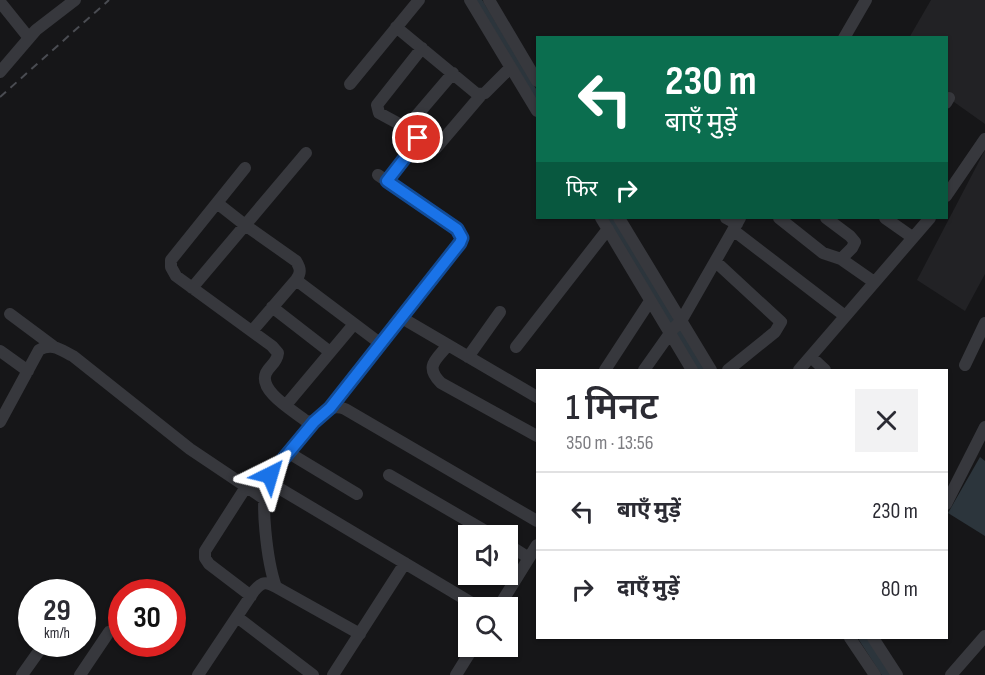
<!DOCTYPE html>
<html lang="hi">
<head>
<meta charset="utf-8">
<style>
  :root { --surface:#fff; --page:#f2f2f3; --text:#2b2b33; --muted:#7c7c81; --line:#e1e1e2 }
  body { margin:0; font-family:"Sofia Sans Condensed","Noto Sans Devanagari",sans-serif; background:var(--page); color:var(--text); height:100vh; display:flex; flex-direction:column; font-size:22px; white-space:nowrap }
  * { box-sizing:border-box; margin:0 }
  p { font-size:20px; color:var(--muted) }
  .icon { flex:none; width:33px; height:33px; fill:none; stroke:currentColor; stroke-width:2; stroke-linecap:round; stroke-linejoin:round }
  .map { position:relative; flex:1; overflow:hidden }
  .side { position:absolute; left:536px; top:369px; width:412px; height:270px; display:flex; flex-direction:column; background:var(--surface); border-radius:0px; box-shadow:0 2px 4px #0004 }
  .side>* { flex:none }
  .top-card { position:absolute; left:536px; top:36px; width:412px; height:183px; border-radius:0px; box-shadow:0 2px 4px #0004; background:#0b6e4f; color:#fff; overflow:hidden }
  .buttons { position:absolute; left:458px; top:525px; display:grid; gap:12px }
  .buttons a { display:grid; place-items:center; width:60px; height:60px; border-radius:0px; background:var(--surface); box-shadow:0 2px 4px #0004; font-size:30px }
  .speed { position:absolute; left:18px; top:579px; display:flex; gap:12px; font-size:30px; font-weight:700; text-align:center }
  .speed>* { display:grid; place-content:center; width:78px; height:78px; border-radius:50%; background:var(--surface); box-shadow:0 2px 4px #0004; line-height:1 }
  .speed small { font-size:15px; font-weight:400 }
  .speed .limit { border:9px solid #d22; background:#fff; color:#111 }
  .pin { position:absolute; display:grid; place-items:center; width:51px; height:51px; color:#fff; margin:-26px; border:3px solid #fff; border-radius:50%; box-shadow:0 2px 6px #0007 }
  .me { position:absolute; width:66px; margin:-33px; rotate:40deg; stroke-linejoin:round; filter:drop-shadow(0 0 4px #0008) }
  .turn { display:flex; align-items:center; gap:21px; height:126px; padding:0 30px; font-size:27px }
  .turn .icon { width:78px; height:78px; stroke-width:2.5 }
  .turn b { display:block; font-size:42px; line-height:51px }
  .then { display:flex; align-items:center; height:57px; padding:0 30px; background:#0003; gap:12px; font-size:22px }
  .round { display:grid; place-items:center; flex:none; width:63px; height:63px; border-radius:0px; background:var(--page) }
  .head { display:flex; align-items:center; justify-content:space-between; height:102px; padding:0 30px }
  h1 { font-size:36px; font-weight:600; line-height:45px }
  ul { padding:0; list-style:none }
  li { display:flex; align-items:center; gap:18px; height:78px; padding:0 30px; border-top:2px solid var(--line) }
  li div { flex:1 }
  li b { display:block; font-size:22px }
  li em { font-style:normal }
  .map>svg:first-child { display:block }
</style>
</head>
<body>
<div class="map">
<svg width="985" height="675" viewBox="0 0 985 675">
  <rect width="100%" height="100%" fill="#161618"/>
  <path fill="#222225" d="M 931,0 L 985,0 L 985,124 L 947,97 L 946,38 L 909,38 Z
    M 985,150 L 985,274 L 965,311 L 917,280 Z"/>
  <path fill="#2c353c" d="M 980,457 L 985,461 L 985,536 L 948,513 Z"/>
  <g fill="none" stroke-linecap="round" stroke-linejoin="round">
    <path stroke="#2c353c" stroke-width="9" d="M 477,0 L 537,99
      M 608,218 L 701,370
      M 863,638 L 887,675"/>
    <path stroke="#37383d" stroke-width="12" d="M 470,0 L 537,111
      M 489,0 L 537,81
      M 0,2 L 29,38
      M 396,27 L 477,94 L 485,93 L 510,68
      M 844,38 L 866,0
      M 0,72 L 36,30 L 75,0
      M 350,84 L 419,0
      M 946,103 L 949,98
      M 406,128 L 453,73
      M 436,148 L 482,94
      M 245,168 L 171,260 L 171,267 L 176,276 L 272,346 L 278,353 C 277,363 270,365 266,373 C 258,391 294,411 306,421 L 314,422 C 326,414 329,403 345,409 L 537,521
      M 387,181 L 419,141 L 414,132 L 379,113 L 377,105 L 422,48
      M 946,196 L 985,139
      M 217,203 L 245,225 L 296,261 C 301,269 301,273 296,280 L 252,331
      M 601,218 L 692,370
      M 619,218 L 711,370
      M 726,218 L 737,224
      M 779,218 L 823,253 L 841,259 L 874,282
      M 826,218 L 850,236 L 855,242 L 852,248 L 841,259
      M 885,218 L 912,237
      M 733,230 L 845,316
      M 716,262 L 781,322 L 775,332 L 728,370
      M 296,280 L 381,344
      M 192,288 L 306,153
      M 272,307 L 330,352
      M 10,314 L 53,346
      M 402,318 L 537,397
      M 448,345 C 436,360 424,366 441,383 L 537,436
      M 516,347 L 608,229
      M 0,351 L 28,371
      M 468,357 L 500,312
      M 811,357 L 825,370
      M 965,365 L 985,323
      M 605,370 L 650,301
      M 644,370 L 673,329 L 681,321 L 740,218
      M 799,370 L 930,218
      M 286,405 L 354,324
      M 329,408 L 422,293 L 462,238 L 457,229 L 378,175
      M 0,422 L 39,350 C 52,342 61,350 73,356 L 190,449 L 263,498
      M 289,453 L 357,494
      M 389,475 L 494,536
      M 267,481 L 480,608
      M 246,487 L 205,551 L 205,558 L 209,564 L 251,596
      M 946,504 L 985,427
      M 507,544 L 529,558
      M 276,587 C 268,565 258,496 269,476 C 280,457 300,440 314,422
      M 498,608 L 537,545
      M 237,617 L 313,675
      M 850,638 L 875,675
      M 873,638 L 897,675
      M 22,675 L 44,644
      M 80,675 L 109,632
      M 198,675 L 254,591 C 262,582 265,581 276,587 L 360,634
      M 333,675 L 405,563
      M 456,675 L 474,646
      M 951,675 L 985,636"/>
    <path stroke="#4a4c52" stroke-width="2" stroke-dasharray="8 6" stroke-linecap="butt" d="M 0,97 L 109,0"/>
  </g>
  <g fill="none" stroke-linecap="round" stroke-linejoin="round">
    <defs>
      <path id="route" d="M 270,475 L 314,422 L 330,408 L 460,243 L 462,238 L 457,229 L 387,181 L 418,141 L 418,138"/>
    </defs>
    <use href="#route" stroke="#114b97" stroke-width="15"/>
    <use href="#route" stroke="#1a73e8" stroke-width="10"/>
  </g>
</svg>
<div class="buttons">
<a><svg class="icon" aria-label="sound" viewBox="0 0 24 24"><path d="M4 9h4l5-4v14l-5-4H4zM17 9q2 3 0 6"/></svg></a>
<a><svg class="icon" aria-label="search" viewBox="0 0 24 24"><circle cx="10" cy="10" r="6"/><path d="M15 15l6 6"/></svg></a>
</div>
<div class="speed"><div>29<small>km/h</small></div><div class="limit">30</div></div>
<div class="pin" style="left:418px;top:138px;background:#d93025"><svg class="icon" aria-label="arrive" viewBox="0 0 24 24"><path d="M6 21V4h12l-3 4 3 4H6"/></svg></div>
<svg class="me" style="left:270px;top:475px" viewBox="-20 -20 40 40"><path d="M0-17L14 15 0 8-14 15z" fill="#1a73e8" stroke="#fff" stroke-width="4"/></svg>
<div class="top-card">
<div class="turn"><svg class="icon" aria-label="left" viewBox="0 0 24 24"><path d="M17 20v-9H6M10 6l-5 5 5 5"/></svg><div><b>230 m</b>बाएँ मुड़ें</div></div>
<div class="then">फिर<svg class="icon" aria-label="right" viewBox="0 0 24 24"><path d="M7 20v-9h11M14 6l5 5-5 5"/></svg></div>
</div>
<section class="side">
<div class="head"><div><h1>1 मिनट</h1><p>350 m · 13:56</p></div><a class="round"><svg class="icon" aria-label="close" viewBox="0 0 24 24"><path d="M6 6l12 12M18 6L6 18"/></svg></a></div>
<ul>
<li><svg class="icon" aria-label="left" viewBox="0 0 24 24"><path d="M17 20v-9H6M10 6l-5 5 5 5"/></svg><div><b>बाएँ मुड़ें</b></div><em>230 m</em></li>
<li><svg class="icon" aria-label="right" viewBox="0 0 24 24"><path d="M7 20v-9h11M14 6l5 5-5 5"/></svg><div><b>दाएँ मुड़ें</b></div><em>80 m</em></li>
</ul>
</section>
</div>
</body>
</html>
